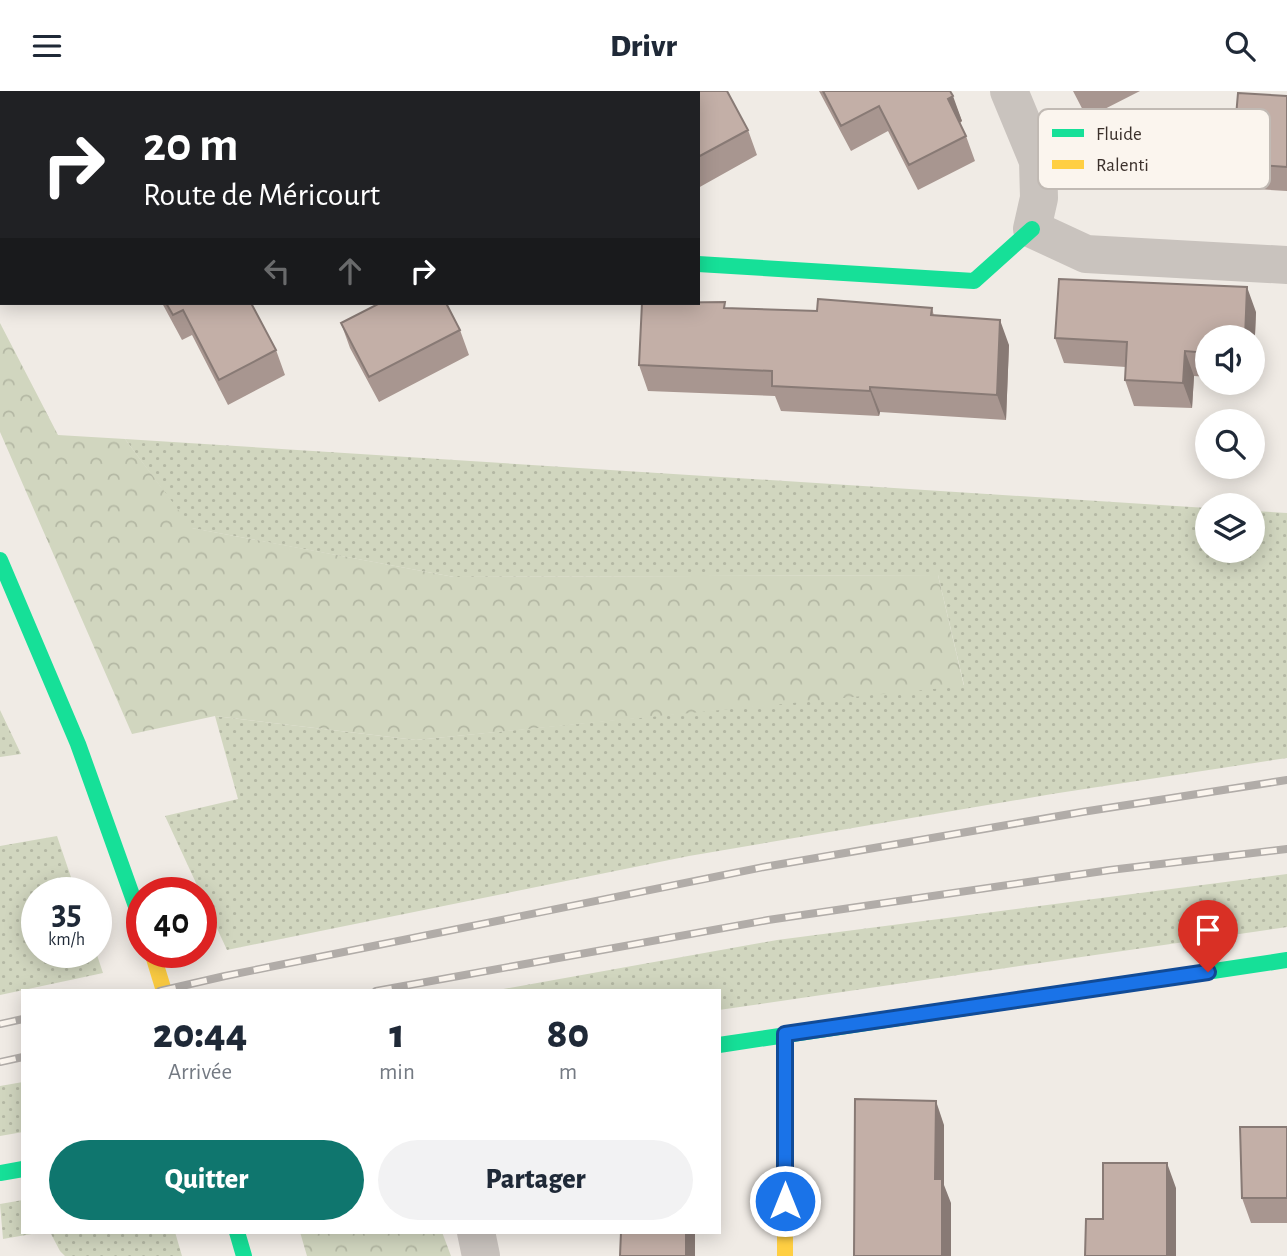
<!DOCTYPE html>
<html lang="fr">
<head>
<meta charset="utf-8">
<style>
  :root { --surface:#fff; --page:#f2f2f3; --text:#1f2937; --muted:#747a83; --accent:#0f766e }
  body { margin:0; font-family:"Alegreya Sans",sans-serif; background:var(--page); color:var(--text); height:100vh; display:flex; flex-direction:column; font-size:26px; white-space:nowrap }
  * { box-sizing:border-box; margin:0 }
  p { font-size:23px; color:var(--muted) }
  .icon { flex:none; width:38px; height:38px; fill:none; stroke:currentColor; stroke-width:2; stroke-linecap:round; stroke-linejoin:round }
  .map { position:relative; flex:1; overflow:hidden }
  .side { position:absolute; left:21px; top:898px; width:700px; height:245px; display:flex; flex-direction:column; background:var(--surface); border-radius:0px; box-shadow:0 4px 18px #0003 }
  .side>* { flex:none }
  .hud { position:absolute; left:0px; top:0px; width:700px; height:214px; box-shadow:0 4px 18px #0003; background:#202124; color:#fff; overflow:hidden }
  .controls { position:absolute; left:1195px; top:234px; display:grid; gap:14px }
  .controls a { display:grid; place-items:center; width:70px; height:70px; border-radius:50%; background:var(--surface); box-shadow:0 4px 18px #0003; font-size:35px }
  .speed { position:absolute; left:21px; top:786px; display:flex; gap:14px; font-size:35px; font-weight:700; text-align:center }
  .speed>* { display:grid; place-content:center; width:91px; height:91px; border-radius:50%; background:var(--surface); box-shadow:0 4px 18px #0003; line-height:1 }
  .speed small { font-size:18px; font-weight:400 }
  .speed .limit { border:10px solid #d22; background:#fff; color:#111 }
  .pin { position:absolute; display:grid; place-items:center; width:60px; height:60px; color:#fff; margin:-72px -30px; border-radius:50% 50% 50% 0; rotate:-45deg; box-shadow:0 0 7px #0007 }
  .pin .icon { rotate:45deg }
  .me { position:absolute; width:77px; margin:-38px; rotate:0deg; stroke-linejoin:round; filter:drop-shadow(0 0 5px #0008) }
  .turn { display:flex; align-items:center; gap:24px; height:147px; padding:0 28px; font-size:32px }
  .turn .icon { width:91px; height:91px; stroke-width:2.5 }
  .turn b { display:block; font-size:49px; line-height:60px }
  .lanes { display:flex; align-items:center; height:66px; padding:0 28px; background:#0003; justify-content:center; gap:35px; direction:ltr }
  .lanes .off { opacity:.35 }
  .eta { display:flex; justify-content:space-evenly; align-items:center; height:119px; text-align:center }
  .eta b { font-size:42px; font-weight:800; line-height:49px }
  .button { display:flex; gap:14px; margin-top:auto; padding:14px 28px }
  .button a { flex:1; height:80px; border-radius:42px; background:var(--accent); color:#fff; font-size:28px; font-weight:800; line-height:80px; text-align:center }
  .button a+a { background:var(--page); color:var(--text) }
  header { display:flex; justify-content:space-between; align-items:center; height:91px; padding:0 28px; background:var(--surface); font-size:32px; font-weight:800 }
  .map>svg:first-child { display:block }
</style>
</head>
<body>
<header><svg class="icon" aria-label="menu" viewBox="0 0 24 24"><path d="M4 6h16M4 12h16M4 18h16"/></svg>Drivr<svg class="icon" aria-label="search" viewBox="0 0 24 24"><circle cx="10" cy="10" r="6"/><path d="M15 15l6 6"/></svg></header>
<div class="map">
<svg width="1287" height="1165" viewBox="0 0 1287 1165">
  <defs>
    <pattern id="grass-dots" width="8" height="8" patternUnits="userSpaceOnUse" patternTransform="scale(1.75)"><rect width="8" height="8" fill="#d1d6bf"/><path d="M2 2h.1M6 6h.1" fill="none" stroke="#b4b8a4" stroke-width="1.8" stroke-linecap="round"/></pattern>
    <pattern id="forest-crowns" width="20" height="18" patternUnits="userSpaceOnUse" patternTransform="scale(1.75)"><rect width="20" height="18" fill="#d1d6bf"/><path d="M2 6a3 3 0 1 1 6 0M12 15a3 3 0 1 1 6 0" fill="none" stroke="#b4b8a4"/></pattern>
  </defs>
  <rect width="100%" height="100%" fill="#f0ebe5"/>
  <path fill="url(#grass-dots)" d="M 125,348 L 1207,417 L 1208,460 L 1253,460 L 1253,420 L 1287,422 L 1287,667 L 1052,703 L 689,765 L 227,859 L 165,725 L 238,708 L 215,625 L 416,649 L 964,594 L 938,484 L 454,486 L 191,437 Z
    M 0,619 L 21,663 L 0,666 Z
    M 57,745 L 76,801 L 37,802 L 37,861 L 96,861 L 103,882 L 0,904 L 0,755 Z
    M 1287,783 L 1287,836 L 719,919 L 719,900 L 498,899 L 777,849 Z
    M 23,991 L 23,1041 L 0,1045 L 0,995 Z
    M 23,1109 L 23,1141 L 43,1141 L 3,1148 L 0,1113 Z
    M 50,1141 L 175,1141 L 182,1165 L 65,1165 L 60,1160 Z"/>
  <path fill="url(#forest-crowns)" d="M 0,232 L 58,344 L 125,348 L 192,437 L 454,486 L 938,484 L 964,595 L 416,649 L 215,625 L 132,643 L 0,341 Z
    M 300,1141 L 442,1141 L 451,1165 L 307,1165 Z"/>
  <g fill="none" stroke-linecap="round" stroke-linejoin="round">
    <path stroke="#c9c3be" stroke-width="38" d="M 197,0 L 198,2
      M 1009,0 L 1038,70 L 1039,107 L 1032,138 L 1086,163 L 1287,174
      M 476,1141 L 481,1165"/>
    <path stroke="#16e098" stroke-width="16" d="M 698,173 L 974,190 L 1032,138
      M 0,469 L 78,653 L 142,832
      M 719,954 L 1287,869
      M 0,1082 L 23,1078
      M 237,1141 L 244,1165"/>
    <path stroke="#ffcf43" stroke-width="16" d="M 152,861 L 164,900
      M 785,943 L 785,1165"/>
    <defs>
      <path id="rail" d="M 160,900 L 225,885 L 764,776 L 1082,721 L 1287,689
        M 376,900 L 768,829 L 1110,779 L 1287,758
        M 0,933 L 23,928
        M 0,971 L 23,966"/>
    </defs>
    <use href="#rail" stroke="#b1aca8" stroke-width="8"/>
    <use href="#rail" stroke="#fbf5ee" stroke-width="5" stroke-dasharray="16" stroke-linecap="butt"/>
  </g>
  <path fill="#a89690" d="M 650,0 L 727,0 L 748,39 L 757,64 L 698,97 L 698,2 L 651,2 Z
    M 819,0 L 950,0 L 962,30 L 960,32 L 966,45 L 975,70 L 918,99 L 888,40 L 851,60 Z
    M 1073,0 L 1140,0 L 1087,27 Z
    M 1287,5 L 1287,100 L 1241,97 L 1232,72 Z
    M 162,212 L 251,212 L 276,259 L 285,284 L 228,314 L 192,244 L 182,249 Z
    M 727,217 L 817,220 L 932,217 L 934,225 L 1009,254 L 1006,329 L 880,321 L 879,325 L 781,320 L 775,305 L 648,300 L 639,274 Z
    M 1256,221 L 1253,289 L 1253,247 L 1208,247 L 1208,286 L 1194,285 L 1192,317 L 1134,315 L 1125,289 L 1126,276 L 1064,272 L 1055,247 Z
    M 341,232 L 460,239 L 469,264 L 379,311 L 350,257 Z
    M 1287,1036 L 1287,1132 L 1251,1132 L 1242,1107 Z"/>
  <path fill="#887a75" d="M 953,5 L 962,30 L 957,33 L 948,8 Z
    M 1247,196 L 1256,221 L 1253,289 L 1253,247 L 1245,247 Z
    M 1000,229 L 1009,254 L 1006,329 L 997,304 Z
    M 1185,260 L 1194,285 L 1192,317 L 1183,292 Z
    M 870,296 L 880,321 L 879,325 L 870,300 Z
    M 936,1010 L 944,1034 L 944,1094 L 951,1112 L 951,1165 L 942,1165 L 935,1088 Z
    M 1167,1072 L 1176,1097 L 1176,1165 L 1167,1165 Z
    M 686,1141 L 695,1141 L 695,1165 L 686,1165 Z"/>
  <path fill="#c3afa7" stroke="#887a75" stroke-width="2" d="M 44,0 L 122,0 L 123,2 L 45,2 Z
    M 271,0 L 344,0 L 345,2 L 272,2 Z
    M 653,0 L 727,0 L 748,39 L 698,66 L 698,2 L 654,2 Z
    M 823,0 L 950,0 L 953,5 L 948,8 L 966,45 L 909,74 L 879,15 L 841,35 Z
    M 1238,2 L 1287,5 L 1287,76 L 1232,72 Z
    M 1059,188 L 1247,196 L 1245,247 L 1208,247 L 1208,262 L 1185,260 L 1183,292 L 1125,289 L 1127,251 L 1055,247 Z
    M 818,208 L 932,217 L 931,224 L 1000,229 L 997,304 L 870,296 L 870,300 L 772,295 L 772,280 L 639,274 L 642,212 L 725,211 L 724,217 L 817,220 Z
    M 166,212 L 251,212 L 276,259 L 219,289 L 183,219 L 173,224 Z
    M 380,212 L 446,212 L 460,239 L 369,286 L 341,232 Z
    M 855,1008 L 936,1010 L 935,1088 L 942,1088 L 942,1165 L 854,1165 Z
    M 1240,1036 L 1287,1036 L 1287,1107 L 1242,1107 Z
    M 1103,1072 L 1167,1072 L 1167,1165 L 1085,1165 L 1086,1128 L 1103,1128 Z
    M 621,1141 L 686,1141 L 686,1165 L 620,1165 Z"/>
  <g fill="none" stroke-linecap="round" stroke-linejoin="round">
    <defs>
      <path id="route" d="M 785,1110 L 785,943 L 1208,881"/>
    </defs>
    <use href="#route" stroke="#114b97" stroke-width="18"/>
    <use href="#route" stroke="#1a73e8" stroke-width="12"/>
  </g>
  <rect x="1038" y="18" width="232" height="80" rx="10" fill="#fbf5ee" stroke="#c1bab4" stroke-width="2"/>
  <rect x="1052" y="38" width="32" height="8" fill="#16e098"/>
  <rect x="1052" y="69" width="32" height="9" fill="#ffcf43"/>
  <g font-size="19" fill="#3b302b">
    <text x="1096" y="49">Fluide</text>
    <text x="1096" y="80">Ralenti</text>
  </g>
</svg>
<div class="controls">
<a><svg class="icon" aria-label="sound" viewBox="0 0 24 24"><path d="M4 9h4l5-4v14l-5-4H4zM17 9q2 3 0 6"/></svg></a>
<a><svg class="icon" aria-label="search" viewBox="0 0 24 24"><circle cx="10" cy="10" r="6"/><path d="M15 15l6 6"/></svg></a>
<a><svg class="icon" aria-label="layers" viewBox="0 0 24 24"><path d="M12 4l9 5-9 5-9-5zM3 14l9 5 9-5"/></svg></a>
</div>
<div class="speed"><div>35<small>km/h</small></div><div class="limit">40</div></div>
<div class="pin" style="left:1208px;top:881px;background:#d93025"><svg class="icon" aria-label="arrive" viewBox="0 0 24 24"><path d="M6 21V4h12l-3 4 3 4H6"/></svg></div>
<svg class="me" style="left:785px;top:1110px" viewBox="-20 -20 40 40"><circle r="17" fill="#1a73e8" stroke="#fff" stroke-width="3"/><path d="M0-11L8 9 0 5-8 9z" fill="#fff"/></svg>
<div class="hud">
<div class="turn"><svg class="icon" aria-label="right" viewBox="0 0 24 24"><path d="M7 20v-9h11M14 6l5 5-5 5"/></svg><div><b>20 m</b>Route de Méricourt</div></div>
<div class="lanes"><svg class="icon off" aria-label="left" viewBox="0 0 24 24"><path d="M17 20v-9H6M10 6l-5 5 5 5"/></svg><svg class="icon off" aria-label="ahead" viewBox="0 0 24 24"><path d="M12 20V5M6 11l6-6 6 6"/></svg><svg class="icon" aria-label="right" viewBox="0 0 24 24"><path d="M7 20v-9h11M14 6l5 5-5 5"/></svg></div>
</div>
<section class="side">
<div class="eta">
<div><b>20:44</b><p>Arrivée</p></div>
<div><b>1</b><p>min</p></div>
<div><b>80</b><p>m</p></div>
</div>
<div class="button"><a>Quitter</a><a>Partager</a></div>
</section>
</div>
</body>
</html>
